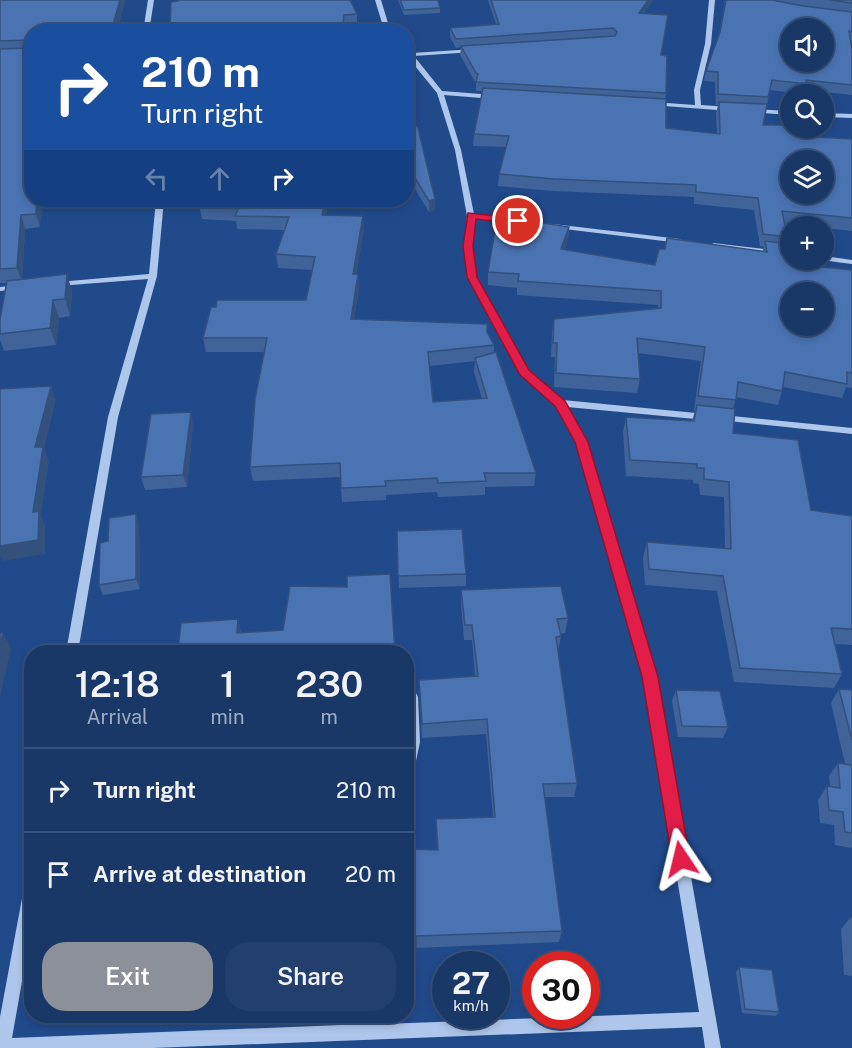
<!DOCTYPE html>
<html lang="en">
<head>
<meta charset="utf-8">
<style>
  :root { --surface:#193868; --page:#223f6e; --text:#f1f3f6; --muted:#9facc0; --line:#37527c; --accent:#8c9099 }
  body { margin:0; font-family:"Public Sans",sans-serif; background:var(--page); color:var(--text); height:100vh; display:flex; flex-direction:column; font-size:22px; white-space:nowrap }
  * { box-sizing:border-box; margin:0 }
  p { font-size:20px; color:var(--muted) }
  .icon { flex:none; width:33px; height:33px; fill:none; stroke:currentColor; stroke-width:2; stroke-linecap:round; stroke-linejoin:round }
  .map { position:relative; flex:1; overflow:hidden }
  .details { position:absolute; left:24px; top:645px; width:390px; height:378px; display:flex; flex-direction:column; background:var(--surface); border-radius:24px; box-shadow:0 3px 9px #0003,0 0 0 2px var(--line) }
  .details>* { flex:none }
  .top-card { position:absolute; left:24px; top:24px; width:390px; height:183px; border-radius:24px; box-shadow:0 3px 9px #0003,0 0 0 2px var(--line); background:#1a4fa0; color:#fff; overflow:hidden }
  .fabs { position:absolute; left:780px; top:18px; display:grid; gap:12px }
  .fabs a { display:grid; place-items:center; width:54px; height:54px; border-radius:50%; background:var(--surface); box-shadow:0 3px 9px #0003,0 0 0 2px var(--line); font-size:30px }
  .speed { position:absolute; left:432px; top:951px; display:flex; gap:12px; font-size:30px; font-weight:700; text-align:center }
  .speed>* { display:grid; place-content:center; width:78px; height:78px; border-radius:50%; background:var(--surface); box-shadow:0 3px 9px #0003,0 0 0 2px var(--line); line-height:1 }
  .speed small { font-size:15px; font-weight:400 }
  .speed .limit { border:9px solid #d22; background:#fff; color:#111 }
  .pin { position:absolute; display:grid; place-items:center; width:51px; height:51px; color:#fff; margin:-26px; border:3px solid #fff; border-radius:50%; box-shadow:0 2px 6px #0007 }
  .me { position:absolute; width:66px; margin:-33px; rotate:350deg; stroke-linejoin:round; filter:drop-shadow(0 0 4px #0008) }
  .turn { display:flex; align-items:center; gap:21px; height:126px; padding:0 18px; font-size:27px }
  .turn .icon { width:78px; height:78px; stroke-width:2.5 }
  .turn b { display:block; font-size:42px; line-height:51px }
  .lanes { display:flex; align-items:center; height:57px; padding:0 18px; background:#0003; justify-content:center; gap:30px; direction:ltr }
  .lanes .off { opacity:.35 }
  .eta { display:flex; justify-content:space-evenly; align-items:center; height:102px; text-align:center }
  .eta b { font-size:36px; font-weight:600; line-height:42px }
  .primary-button { display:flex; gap:12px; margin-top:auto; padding:12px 18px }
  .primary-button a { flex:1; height:69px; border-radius:24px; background:var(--accent); color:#fff; font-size:24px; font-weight:600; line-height:69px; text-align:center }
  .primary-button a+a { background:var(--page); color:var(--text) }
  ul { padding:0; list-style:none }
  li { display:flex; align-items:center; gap:18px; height:84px; padding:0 18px; border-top:2px solid var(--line) }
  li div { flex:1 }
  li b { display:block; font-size:22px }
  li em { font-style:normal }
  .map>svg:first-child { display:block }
</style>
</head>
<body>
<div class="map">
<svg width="852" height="1048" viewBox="0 0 852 1048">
  <rect width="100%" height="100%" fill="#214a8b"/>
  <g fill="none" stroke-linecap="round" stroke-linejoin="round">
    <path fill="#aec6eb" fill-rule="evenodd" d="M 148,0 L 154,0 L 149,32 L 143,32 Z
      M 375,0 L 381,0 L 388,23 L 395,32 L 389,32 L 382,23 Z
      M 709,0 L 715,0 L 711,44 L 700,90 L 701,105 L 730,107 L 733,109 L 730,111 L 651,105 L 651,103 L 653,102 L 695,105 L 694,90 L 705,44 Z
      M 406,48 L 412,53 L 475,49 L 475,51 L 473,52 L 414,56 L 442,91 L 494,95 L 497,97 L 494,99 L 444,95 L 461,150 L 474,214 L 519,219 L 523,221 L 519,223 L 475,219 L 472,246 L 476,277 L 528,370 L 563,400 L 706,414 L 711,417 L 706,420 L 567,407 L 587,442 L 656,677 L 721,1048 L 705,1048 L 702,1027 L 153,1048 L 0,1048 L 0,1017 L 25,882 L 27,877 L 32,875 L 32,925 L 12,1038 L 341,1025 L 343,1016 L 357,1016 L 357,1025 L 699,1012 L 644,677 L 577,442 L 556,405 L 521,374 L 468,277 L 464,246 L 467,216 L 455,150 L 437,93 L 406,55 Z
      M 752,109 L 790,111 L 790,115 L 750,112 L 750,110 Z
      M 824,113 L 852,114 L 852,118 L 824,117 Z
      M 156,200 L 164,200 L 157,276 L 118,417 L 78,652 L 66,652 L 108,417 L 148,279 L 58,286 L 54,284 L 58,282 L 149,274 Z
      M 553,224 L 680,239 L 684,241 L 680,243 L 556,228 L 552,226 Z
      M 713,243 L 790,252 L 790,256 L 716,247 L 712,245 Z
      M 824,256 L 852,260 L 852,264 L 821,260 L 824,260 Z
      M 18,285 L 22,287 L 21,289 L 0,291 L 0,287 Z
      M 722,415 L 852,428 L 852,434 L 719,420 L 717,418 Z
      M 412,692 L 416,693 L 418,697 L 420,742 L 412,780 L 411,784 L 406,786 L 406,696 Z"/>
  </g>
  <path fill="#406399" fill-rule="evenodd" d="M 0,0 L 125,0 L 117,32 L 32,32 L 40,227 L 25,229 L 22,279 L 72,291 L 70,316 L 59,318 L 56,345 L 4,351 L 0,340 L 0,319 L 6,283 L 0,283 Z
    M 398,0 L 438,0 L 440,8 L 440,13 L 404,15 Z
    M 488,0 L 653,0 L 644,13 L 661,55 L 666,93 L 665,99 L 666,128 L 717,134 L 716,113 L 718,105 L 716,105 L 715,82 L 704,81 L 706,71 L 719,34 L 725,0 L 852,0 L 852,42 L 851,41 L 852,50 L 852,95 L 805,90 L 804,94 L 770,90 L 763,125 L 817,137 L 852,139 L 852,231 L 824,228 L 824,226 L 808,226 L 784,224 L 787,237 L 785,244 L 793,264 L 852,270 L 852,388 L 846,387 L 842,398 L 783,387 L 778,405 L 736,397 L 733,409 L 733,433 L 811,510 L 852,516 L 852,645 L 835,644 L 842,674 L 834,688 L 734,682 L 717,591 L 645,585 L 643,558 L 647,542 L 725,549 L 724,497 L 700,495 L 699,484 L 693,483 L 693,480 L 626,476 L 623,432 L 626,417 L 692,421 L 695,411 L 694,410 L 701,361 L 638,353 L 640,379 L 637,393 L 554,387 L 555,357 L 551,357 L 552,333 L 554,319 L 658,308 L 658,305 L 517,295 L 517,288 L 488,285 L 488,272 L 569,227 L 568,241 L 564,250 L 655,265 L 665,249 L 762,252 L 764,247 L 760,246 L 754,210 L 694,204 L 694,197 L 553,191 L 498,186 L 499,174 L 506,147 L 473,146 L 474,134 L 483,91 L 476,91 L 476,82 L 475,82 L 460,55 L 461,47 L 456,48 L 450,37 L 450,28 L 496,24 Z
    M 171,2 L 357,14 L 357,25 L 344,25 L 344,32 L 171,32 Z
    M 406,111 L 435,199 L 435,210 L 429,212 L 406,174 Z
    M 199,205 L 327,210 L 326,215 L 364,229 L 356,274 L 358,274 L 359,288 L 354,319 L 487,332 L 494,345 L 494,352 L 536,473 L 534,486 L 485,487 L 485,495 L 438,497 L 437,492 L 386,495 L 386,500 L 342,502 L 340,477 L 253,481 L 250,467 L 264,352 L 206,352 L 203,338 L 306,300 L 312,270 L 278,268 L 276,254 L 284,230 L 237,229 L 236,221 L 202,219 ZM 475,361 L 474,372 L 482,399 L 433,402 L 430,366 Z
    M 193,424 L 187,487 L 145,490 L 141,477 Z
    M 139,525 L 140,589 L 103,595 L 99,585 L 108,541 Z
    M 397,531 L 466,574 L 466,586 L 399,588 Z
    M 461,590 L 568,618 L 565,633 L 560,634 L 561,636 L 558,651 L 577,783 L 574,797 L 544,797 L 562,931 L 559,942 L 416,948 L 415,993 L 406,993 L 406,849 L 437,850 L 436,819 L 493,817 L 486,734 L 422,738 L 419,680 L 475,676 L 472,640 L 464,640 L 461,605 Z
    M 238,619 L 241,633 L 395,652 L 178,652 L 178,650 Z
    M 839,689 L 852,690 L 852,848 L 835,845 L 834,825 L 820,823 L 818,800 L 827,786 L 830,787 L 829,776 L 838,763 L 845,764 L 831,703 Z
    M 676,690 L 728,727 L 723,738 L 678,737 L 672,701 Z
    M 851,917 L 852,918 L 852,976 L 844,975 L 841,929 Z
    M 739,967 L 779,1012 L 776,1016 L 742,1013 L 736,972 Z"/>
  <path fill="#34507d" d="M 120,0 L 125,0 L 117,32 L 111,32 Z
    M 648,0 L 653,0 L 638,21 L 639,13 Z
    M 344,15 L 344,32 L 342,32 Z
    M 435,199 L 435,210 L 429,212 L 429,201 Z
    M 37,200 L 43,200 L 40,227 L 36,214 Z
    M 325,200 L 326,200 L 327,210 L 323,228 L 322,215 Z
    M 21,215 L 25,229 L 22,282 L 17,268 Z
    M 363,216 L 364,229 L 354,288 L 353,274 Z
    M 569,227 L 568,241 L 559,263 L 561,249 Z
    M 67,274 L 72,291 L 70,316 L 65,299 Z
    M 358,274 L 359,288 L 352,332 L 351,319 Z
    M 53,300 L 59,318 L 56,345 L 50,328 Z
    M 51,386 L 56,400 L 44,449 L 49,461 L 41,515 L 45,525 L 45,554 L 3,561 L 0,556 L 0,546 L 33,512 L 35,447 Z
    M 191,412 L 193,424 L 187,487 L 183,475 Z
    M 136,514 L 139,525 L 140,589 L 136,579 Z
    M 238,619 L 241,634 L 237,633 Z
    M 3,633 L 11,648 L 0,697 L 0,645 Z"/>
  <path fill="#4a73b2" stroke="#34507d" stroke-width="1.5" fill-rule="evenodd" d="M 0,0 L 120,0 L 111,32 L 32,32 L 32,200 L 37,200 L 36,214 L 21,215 L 17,268 L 0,269 L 0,49 L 28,48 L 31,46 L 28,40 L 0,41 Z
    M 179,0 L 350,0 L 357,14 L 344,15 L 342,32 L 180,32 L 179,29 L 170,29 L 171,2 L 178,1 Z
    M 400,0 L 438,0 L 440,8 L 404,10 Z
    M 491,0 L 648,0 L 639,13 L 668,15 L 661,55 L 667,56 L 666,93 L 476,82 L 478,74 L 476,73 L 461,46 L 615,36 L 617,32 L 613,28 L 456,39 L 450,28 L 499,24 Z
    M 726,0 L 772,0 L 803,6 L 852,12 L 852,32 L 849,31 L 852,50 L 852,85 L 806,80 L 807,84 L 772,80 L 768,97 L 718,94 L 718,72 L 706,71 L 720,32 ZM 790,28 L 824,28 L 824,62 L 790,62 Z
    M 830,0 L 852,0 L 852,3 Z
    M 483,88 L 666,99 L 666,128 L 720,134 L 719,102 L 767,104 L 763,125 L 790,125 L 790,128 L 813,128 L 817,137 L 852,139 L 852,218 L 782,211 L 787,237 L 763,234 L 758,198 L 696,192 L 696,185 L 554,179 L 499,174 L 509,136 L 474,134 ZM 790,160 L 824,160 L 824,194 L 790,194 Z
    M 406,111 L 418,128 L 435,199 L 429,201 L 406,163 Z
    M 203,200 L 325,200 L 322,215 L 363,216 L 353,274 L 358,274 L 351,319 L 487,324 L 487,332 L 494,345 L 428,352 L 433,402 L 487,398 L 475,358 L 496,352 L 536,473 L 484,473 L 486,481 L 438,483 L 437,478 L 385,481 L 386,486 L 341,488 L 340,463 L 250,467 L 255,399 L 267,338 L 203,338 L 211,307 L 216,307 L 217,300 L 306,300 L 315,257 L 276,254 L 289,217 L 235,216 L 238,209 L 199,205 Z
    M 511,218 L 569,227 L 561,249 L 655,265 L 659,249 L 665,249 L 667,238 L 767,252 L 765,241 L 789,244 L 790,252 L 790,260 L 792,260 L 793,264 L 852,270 L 852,373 L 847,372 L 847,384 L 785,372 L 782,391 L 738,382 L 736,400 L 698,396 L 705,347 L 637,338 L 640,379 L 556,373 L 557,343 L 553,343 L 554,319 L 661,308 L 661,291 L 518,281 L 519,274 L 488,272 L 496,224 ZM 790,292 L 824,292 L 824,326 L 790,326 Z
    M 67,274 L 65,299 L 53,300 L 50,328 L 0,334 L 0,319 L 7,281 Z
    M 51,386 L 35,447 L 43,447 L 33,512 L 39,511 L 38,540 L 0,546 L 0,389 Z
    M 697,405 L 735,409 L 733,433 L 798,440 L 811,510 L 852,516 L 852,629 L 831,628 L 842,674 L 740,668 L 723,576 L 649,569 L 647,542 L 731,549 L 729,482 L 704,479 L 704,468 L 697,468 L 697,464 L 630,460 L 626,417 L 694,421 Z
    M 191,412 L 183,475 L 141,477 L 151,414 Z
    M 136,514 L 136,579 L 99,585 L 100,543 L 108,541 L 109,518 Z
    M 462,529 L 466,574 L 398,576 L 397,531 Z
    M 390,574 L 395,652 L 202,652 L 203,649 L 178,650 L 181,623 L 238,619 L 237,633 L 283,630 L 290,586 L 347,587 L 347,576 Z
    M 561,586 L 568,618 L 557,619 L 561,636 L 556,637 L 577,783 L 543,784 L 562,931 L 416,936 L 415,983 L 406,983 L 406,849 L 438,850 L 436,819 L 495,817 L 487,719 L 422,724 L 419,680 L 478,676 L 472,625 L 465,625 L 461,590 Z
    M 0,633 L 3,633 L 0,645 Z
    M 839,689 L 852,690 L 852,740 Z
    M 676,690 L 720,691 L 728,727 L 682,726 Z
    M 838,763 L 852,765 L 852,833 L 845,832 L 843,812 L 829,810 L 827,786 L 840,788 Z
    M 739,967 L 772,970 L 779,1012 L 745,1009 Z"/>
  <path fill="#e11d48" stroke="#92132f" stroke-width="1.5" d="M 468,213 L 518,218 L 523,221 L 518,224 L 476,219 L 473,246 L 477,277 L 529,370 L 565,401 L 588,442 L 658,677 L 690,859 L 687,865 L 681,868 L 675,865 L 672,859 L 642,677 L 575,442 L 555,406 L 520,375 L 467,277 L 463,246 Z"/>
</svg>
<div class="fabs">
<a><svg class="icon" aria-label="sound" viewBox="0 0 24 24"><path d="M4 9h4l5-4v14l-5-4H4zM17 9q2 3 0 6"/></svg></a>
<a><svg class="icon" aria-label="search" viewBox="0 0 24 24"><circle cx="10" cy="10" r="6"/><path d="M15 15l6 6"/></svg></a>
<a><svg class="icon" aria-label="layers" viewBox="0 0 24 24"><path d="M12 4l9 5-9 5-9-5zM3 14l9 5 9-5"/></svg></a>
<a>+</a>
<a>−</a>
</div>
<div class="speed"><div>27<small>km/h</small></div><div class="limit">30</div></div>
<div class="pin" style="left:518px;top:221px;background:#d93025"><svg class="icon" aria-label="arrive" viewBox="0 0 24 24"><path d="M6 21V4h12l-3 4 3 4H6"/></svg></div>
<svg class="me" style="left:681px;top:859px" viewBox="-20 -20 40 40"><path d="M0-17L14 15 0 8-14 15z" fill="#e11d48" stroke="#fff" stroke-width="4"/></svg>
<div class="top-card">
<div class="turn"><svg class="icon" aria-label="right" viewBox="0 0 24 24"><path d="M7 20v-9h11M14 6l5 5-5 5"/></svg><div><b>210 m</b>Turn right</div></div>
<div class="lanes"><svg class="icon off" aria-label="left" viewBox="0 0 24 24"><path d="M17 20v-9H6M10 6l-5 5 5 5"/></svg><svg class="icon off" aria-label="ahead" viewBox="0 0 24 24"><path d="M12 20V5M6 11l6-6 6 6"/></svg><svg class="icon" aria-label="right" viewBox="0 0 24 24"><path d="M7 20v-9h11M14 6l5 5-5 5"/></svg></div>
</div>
<section class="details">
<div class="eta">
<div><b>12:18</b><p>Arrival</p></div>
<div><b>1</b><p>min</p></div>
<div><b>230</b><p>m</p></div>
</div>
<ul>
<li><svg class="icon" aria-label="right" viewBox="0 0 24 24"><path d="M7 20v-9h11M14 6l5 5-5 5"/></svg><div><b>Turn right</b></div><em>210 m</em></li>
<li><svg class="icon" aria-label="arrive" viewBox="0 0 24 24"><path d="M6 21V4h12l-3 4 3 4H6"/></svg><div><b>Arrive at destination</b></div><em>20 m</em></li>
</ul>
<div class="primary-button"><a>Exit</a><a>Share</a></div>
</section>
</div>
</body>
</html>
